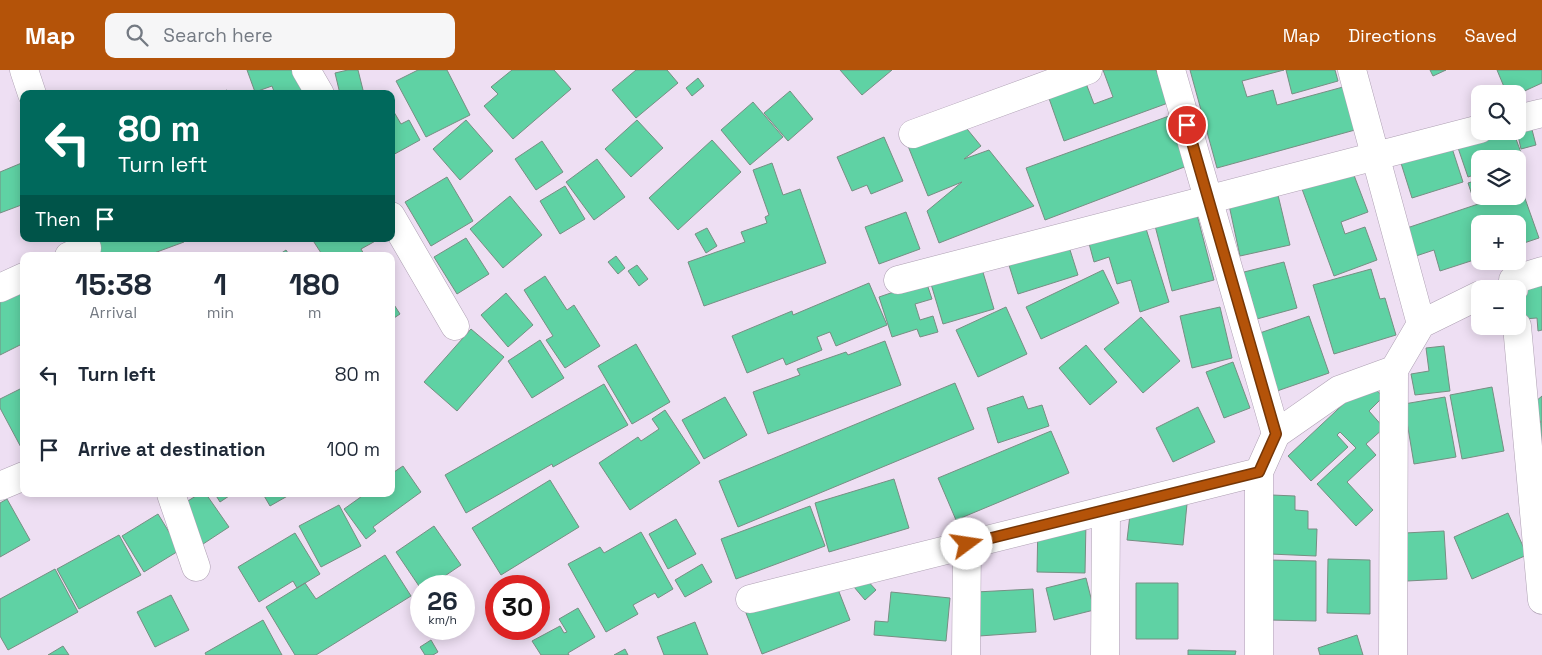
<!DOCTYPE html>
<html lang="en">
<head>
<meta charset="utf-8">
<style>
  :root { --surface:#fff; --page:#f6f6f7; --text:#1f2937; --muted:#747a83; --accent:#b45309 }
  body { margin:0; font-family:"Space Grotesk",sans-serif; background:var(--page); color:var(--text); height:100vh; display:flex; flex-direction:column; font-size:19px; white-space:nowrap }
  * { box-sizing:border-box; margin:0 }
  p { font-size:16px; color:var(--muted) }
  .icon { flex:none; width:28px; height:28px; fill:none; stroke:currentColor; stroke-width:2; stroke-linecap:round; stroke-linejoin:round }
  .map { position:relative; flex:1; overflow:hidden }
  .panel { position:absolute; left:20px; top:182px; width:375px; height:245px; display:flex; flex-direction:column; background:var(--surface); border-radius:10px; box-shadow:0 2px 12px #0003 }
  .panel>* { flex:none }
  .hud { position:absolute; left:20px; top:20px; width:375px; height:152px; border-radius:10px; box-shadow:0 2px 12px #0003; background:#00695c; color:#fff; overflow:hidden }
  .fabs { position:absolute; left:1471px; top:15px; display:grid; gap:10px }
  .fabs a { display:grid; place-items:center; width:55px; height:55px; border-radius:10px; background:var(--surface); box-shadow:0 2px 12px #0003; font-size:25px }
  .speed { position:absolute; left:410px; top:505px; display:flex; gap:10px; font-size:25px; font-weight:700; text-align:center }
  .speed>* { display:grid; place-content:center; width:65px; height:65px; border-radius:50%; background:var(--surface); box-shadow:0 2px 12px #0003; line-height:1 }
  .speed small { font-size:12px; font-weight:400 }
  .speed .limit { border:8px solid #d22; background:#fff; color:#111 }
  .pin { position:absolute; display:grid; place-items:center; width:42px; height:42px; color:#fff; margin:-21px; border:2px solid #fff; border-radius:50%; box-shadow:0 1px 5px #0007 }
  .me { position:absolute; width:55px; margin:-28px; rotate:76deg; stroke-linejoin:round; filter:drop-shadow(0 0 4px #0008) }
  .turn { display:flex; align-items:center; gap:18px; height:105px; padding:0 15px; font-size:22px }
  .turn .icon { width:65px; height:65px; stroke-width:2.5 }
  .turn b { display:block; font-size:35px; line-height:42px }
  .then { display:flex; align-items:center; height:48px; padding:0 15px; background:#0003; gap:10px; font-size:19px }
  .eta { display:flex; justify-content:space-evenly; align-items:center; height:85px; text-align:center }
  .eta b { font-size:30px; font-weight:600; line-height:35px }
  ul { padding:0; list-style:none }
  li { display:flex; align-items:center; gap:15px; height:75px; padding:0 15px }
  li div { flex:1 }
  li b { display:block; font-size:19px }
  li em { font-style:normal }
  header { display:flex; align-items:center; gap:30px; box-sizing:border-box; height:70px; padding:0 25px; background:var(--accent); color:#fff }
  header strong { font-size:24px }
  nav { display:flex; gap:28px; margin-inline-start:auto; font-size:18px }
  .search { width:350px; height:45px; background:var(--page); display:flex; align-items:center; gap:12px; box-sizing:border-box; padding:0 18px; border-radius:10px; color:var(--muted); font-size:19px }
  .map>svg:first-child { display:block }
</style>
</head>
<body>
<header>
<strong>Map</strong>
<div class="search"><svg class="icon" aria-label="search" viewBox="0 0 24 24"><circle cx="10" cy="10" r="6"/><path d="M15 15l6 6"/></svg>Search here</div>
<nav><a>Map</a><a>Directions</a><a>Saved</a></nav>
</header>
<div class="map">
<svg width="1542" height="585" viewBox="0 0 1542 585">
  <rect width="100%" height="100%" fill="#eedff3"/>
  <path fill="#5fd2a4" stroke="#778e83" d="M 247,0 L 304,0 L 313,24 L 275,24 L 272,16 L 255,22 Z
    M 348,0 L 358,0 L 364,24 L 340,24 L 335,3 Z
    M 418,0 L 447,0 L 470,45 L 426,67 L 396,11 Z
    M 512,0 L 554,0 L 571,19 L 513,69 L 484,36 L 498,24 L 491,17 Z
    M 636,0 L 667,0 L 678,13 L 636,48 L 612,20 Z
    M 840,0 L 892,0 L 862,25 Z
    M 1103,0 L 1156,0 L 1168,33 L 1064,71 L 1045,17 L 1082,3 L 1094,34 L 1113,27 Z
    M 1190,0 L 1284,0 L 1242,11 L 1247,27 L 1273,20 L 1277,35 L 1343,17 L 1355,60 L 1217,98 Z
    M 1286,0 L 1335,0 L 1338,11 L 1292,24 Z
    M 1430,0 L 1446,0 L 1433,6 Z
    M 1497,0 L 1542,0 L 1542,13 L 1518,24 L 1507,24 Z
    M 698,8 L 704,16 L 692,26 L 686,18 Z
    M 227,20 L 229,24 L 217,24 Z
    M 790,21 L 813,49 L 788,71 L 764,43 Z
    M 753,32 L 783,67 L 750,95 L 721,60 Z
    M 391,37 L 401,54 L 409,50 L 420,70 L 391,86 Z
    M 1169,46 L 1187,96 L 1045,150 L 1026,98 Z
    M 466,50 L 493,81 L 460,110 L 433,79 Z
    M 637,50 L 663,78 L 631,107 L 605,79 Z
    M 1530,52 L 1536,75 L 1521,79 L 1517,61 Z
    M 963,54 L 981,76 L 964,89 L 989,80 L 1034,136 L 939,173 L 927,141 L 962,112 L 928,126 L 908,76 Z
    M 1487,61 L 1513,61 L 1523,88 L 1518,90 L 1480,89 L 1480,103 L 1468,107 L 1456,72 Z
    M 884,67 L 903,111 L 871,124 L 867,115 L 852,121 L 837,87 Z
    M 712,70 L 741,102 L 678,160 L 649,128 Z
    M 542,71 L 563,102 L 536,120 L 515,89 Z
    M 1451,75 L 1463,112 L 1412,128 L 1400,90 Z
    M 597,89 L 625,127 L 594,150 L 566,112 Z
    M 24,92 L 24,134 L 0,143 L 0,102 Z
    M 772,93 L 783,125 L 800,119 L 826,193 L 704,236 L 688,192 L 745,172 L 741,162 L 767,153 L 765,147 L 769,145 L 753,100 Z
    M 1352,100 L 1368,142 L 1341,152 L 1345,164 L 1365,157 L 1377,190 L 1334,206 L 1302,119 Z
    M 447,107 L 473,151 L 431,176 L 405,132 Z
    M 1480,109 L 1480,123 L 1472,125 L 1468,113 Z
    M 565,116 L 585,149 L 560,164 L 540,131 Z
    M 1522,120 L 1539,168 L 1518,175 L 1518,154 L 1480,154 L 1480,188 L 1440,201 L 1434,180 L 1407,189 L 1398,161 L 1502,126 L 1518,126 L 1518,121 Z
    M 1278,125 L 1290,175 L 1240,186 L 1229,135 Z
    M 510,126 L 542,165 L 503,198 L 470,159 Z
    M 1195,137 L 1214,210 L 1172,221 L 1153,148 Z
    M 906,142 L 920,179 L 879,194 L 865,157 Z
    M 1143,149 L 1169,232 L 1140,242 L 1131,210 L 1117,214 L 1109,187 L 1094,192 L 1087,166 Z
    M 707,158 L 717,176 L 706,183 L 695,164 Z
    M 1064,161 L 1078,205 L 1018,224 L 1008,192 Z
    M 466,168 L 489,204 L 457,224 L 434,187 Z
    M 87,169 L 183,169 L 184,172 L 146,186 L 94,186 Z
    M 312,169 L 379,169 L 361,179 L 365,186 L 323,186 Z
    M 286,180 L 290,186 L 277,186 Z
    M 616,186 L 625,198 L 618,204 L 608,192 Z
    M 979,189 L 994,239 L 943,254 L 928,204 Z
    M 1284,192 L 1297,238 L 1257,249 L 1244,202 Z
    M 637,195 L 648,209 L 639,216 L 628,201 Z
    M 1371,199 L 1380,229 L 1385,228 L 1396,265 L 1334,284 L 1313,215 Z
    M 1103,200 L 1119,233 L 1041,269 L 1026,237 Z
    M 545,206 L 567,240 L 574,235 L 600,276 L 565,298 L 546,270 L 553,266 L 524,220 Z
    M 24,209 L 24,273 L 0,285 L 0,221 Z
    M 926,211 L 932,229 L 915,234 L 920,250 L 933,246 L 938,262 L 920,267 L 917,259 L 892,267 L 879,227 Z
    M 1542,212 L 1542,260 L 1538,261 L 1537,248 L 1523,249 L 1520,215 Z
    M 869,213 L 887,255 L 836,276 L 830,262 L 817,267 L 822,280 L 786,295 L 783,288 L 747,303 L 732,266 L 792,241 L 793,245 Z
    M 506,223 L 533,255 L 508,277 L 481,245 Z
    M 391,230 L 400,244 L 391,250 Z
    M 1006,237 L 1027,284 L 978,307 L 956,260 Z
    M 1220,237 L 1232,288 L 1192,298 L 1180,246 Z
    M 1309,246 L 1329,303 L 1277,321 L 1257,264 Z
    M 1141,247 L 1180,291 L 1143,323 L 1104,279 Z
    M 471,259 L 504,287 L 457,341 L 424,312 Z
    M 540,270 L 564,308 L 532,328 L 508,291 Z
    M 885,271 L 901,315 L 768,364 L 753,322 L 800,305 L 797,299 L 846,282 L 848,285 Z
    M 636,274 L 670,332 L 632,354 L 598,296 Z
    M 1086,275 L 1117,312 L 1090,335 L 1059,298 Z
    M 1444,276 L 1450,321 L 1415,325 L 1411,304 L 1429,301 L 1426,278 Z
    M 1233,292 L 1250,338 L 1224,348 L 1206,302 Z
    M 1368,311 L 1383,327 L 1369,341 L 1384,358 L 1366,374 L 1376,385 L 1347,412 L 1373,440 L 1356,456 L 1317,414 L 1356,378 L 1340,362 L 1337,365 L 1348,377 L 1311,411 L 1288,386 Z
    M 955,313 L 974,359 L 738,457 L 719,411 Z
    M 604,314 L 628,355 L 553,397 L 552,394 L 466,443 L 445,405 Z
    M 24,317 L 24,383 L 0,338 L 0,329 Z
    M 1492,317 L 1504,381 L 1462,389 L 1450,325 Z
    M 1023,326 L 1028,339 L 1042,335 L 1049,356 L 998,373 L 987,338 Z
    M 1542,326 L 1542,377 L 1529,361 L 1541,352 L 1529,337 Z
    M 725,327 L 747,365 L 704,389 L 682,350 Z
    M 1445,327 L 1456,387 L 1414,394 L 1404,334 Z
    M 1198,337 L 1215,372 L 1173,392 L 1156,358 Z
    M 665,340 L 700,393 L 630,440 L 599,393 L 638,367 L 641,371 L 659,359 L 652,349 Z
    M 1051,361 L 1069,403 L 956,450 L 938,408 Z
    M 403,396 L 421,422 L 373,457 L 376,461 L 366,469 L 344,439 L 365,424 L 391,424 L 391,404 Z
    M 894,409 L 909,458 L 829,482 L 815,433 Z
    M 550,410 L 579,457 L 501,505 L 472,458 Z
    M 199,424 L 206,424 L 229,457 L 200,476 L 175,439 Z
    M 215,424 L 232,424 L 220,432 Z
    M 263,424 L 291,424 L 270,436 Z
    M 1272,425 L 1295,426 L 1295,440 L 1308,441 L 1308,459 L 1317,459 L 1316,486 L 1270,484 Z
    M 1132,428 L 1187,434 L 1183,475 L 1127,470 Z
    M 7,429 L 30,470 L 0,487 L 0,433 Z
    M 339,435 L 361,476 L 321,497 L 299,456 Z
    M 810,436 L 825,476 L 736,509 L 721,469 Z
    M 1508,443 L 1527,485 L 1472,509 L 1454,467 Z
    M 158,444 L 180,480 L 144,502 L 122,466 Z
    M 676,449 L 696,484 L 668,499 L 649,464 Z
    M 1038,450 L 1086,451 L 1085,503 L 1037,502 Z
    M 434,456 L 461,495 L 430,516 L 421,516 L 421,519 L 396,482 Z
    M 1444,461 L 1447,509 L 1407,511 L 1405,463 Z
    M 641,462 L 673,519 L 658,528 L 655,523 L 633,535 L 638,544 L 606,562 L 568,494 L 600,477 L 604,483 Z
    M 295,463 L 320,504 L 297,518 L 293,511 L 259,532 L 238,497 Z
    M 119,465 L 141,505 L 79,539 L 57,499 Z
    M 385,485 L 411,526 L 316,585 L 295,585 L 266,537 L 305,513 L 316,529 Z
    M 1328,489 L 1370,490 L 1370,544 L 1327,543 Z
    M 1269,490 L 1316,491 L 1316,551 L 1268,550 Z
    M 702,494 L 712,512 L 685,527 L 675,510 Z
    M 55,499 L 78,542 L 8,580 L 0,566 L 0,529 Z
    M 865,508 L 876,520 L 865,530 L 854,517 Z
    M 1086,508 L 1094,540 L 1054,550 L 1046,518 Z
    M 834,509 L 850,550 L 762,584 L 746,543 Z
    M 1136,513 L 1178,513 L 1178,569 L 1136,569 Z
    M 1033,519 L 1036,562 L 979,566 L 976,522 Z
    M 891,522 L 950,528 L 946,571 L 874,565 L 875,551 L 888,552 Z
    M 171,525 L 189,560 L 155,577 L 137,542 Z
    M 578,538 L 595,567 L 568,583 L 569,585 L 541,585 L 532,571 L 560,556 L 564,563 L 567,562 L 559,549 Z
    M 263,550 L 282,585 L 206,585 L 205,583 Z
    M 695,552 L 708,585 L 664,585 L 657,567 Z
    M 1357,565 L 1363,585 L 1320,585 L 1318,578 Z
    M 431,570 L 438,582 L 433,585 L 425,585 L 420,577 Z
    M 63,576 L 69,585 L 48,585 Z
    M 625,579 L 628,585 L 614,585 Z
    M 1188,580 L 1236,581 L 1235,585 L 1188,585 Z"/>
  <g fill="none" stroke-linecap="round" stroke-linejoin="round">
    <defs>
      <path id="street" d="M 24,0 L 32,24
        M 306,0 L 320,24
        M 1171,0 L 1276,364
        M 1352,0 L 1421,254
        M 1518,49 L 1542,43
        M 913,64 L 1088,0
        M 391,146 L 455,256
        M 69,186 L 87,178
        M 898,210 L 1480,59
        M 0,218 L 24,207
        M 1514,219 L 1513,210 L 1542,201
        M 1517,256 L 1542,530
        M 0,416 L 24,406
        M 171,424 L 196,497
        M 750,529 L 1259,402 L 1276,364 L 1339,320 L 1394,300 L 1421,254 L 1480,225
        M 966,585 L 967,475
        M 1105,585 L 1106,440
        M 1259,585 L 1259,402
        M 1393,585 L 1394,300"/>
    </defs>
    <use href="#street" stroke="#aea0b3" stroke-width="29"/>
    <use href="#street" stroke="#fff" stroke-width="28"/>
  </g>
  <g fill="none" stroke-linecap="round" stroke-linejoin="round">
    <defs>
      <path id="route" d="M 967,474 L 1259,402 L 1276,364 L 1187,55"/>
    </defs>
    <use href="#route" stroke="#753606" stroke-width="12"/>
    <use href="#route" stroke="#b45309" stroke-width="9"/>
  </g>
</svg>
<div class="fabs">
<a><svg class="icon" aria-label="search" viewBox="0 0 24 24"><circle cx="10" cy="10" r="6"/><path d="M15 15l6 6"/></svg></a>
<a><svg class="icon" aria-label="layers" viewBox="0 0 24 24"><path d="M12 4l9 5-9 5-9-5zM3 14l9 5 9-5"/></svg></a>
<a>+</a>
<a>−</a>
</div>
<div class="speed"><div>26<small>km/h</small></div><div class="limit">30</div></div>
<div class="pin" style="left:1187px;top:55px;background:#d93025"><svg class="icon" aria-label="arrive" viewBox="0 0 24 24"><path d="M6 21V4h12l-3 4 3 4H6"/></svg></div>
<svg class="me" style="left:967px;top:474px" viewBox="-20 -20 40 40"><circle r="19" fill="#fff"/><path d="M0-13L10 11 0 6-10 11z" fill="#b45309"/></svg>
<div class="hud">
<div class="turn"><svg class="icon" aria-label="left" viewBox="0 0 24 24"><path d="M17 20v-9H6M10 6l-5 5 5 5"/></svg><div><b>80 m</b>Turn left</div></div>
<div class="then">Then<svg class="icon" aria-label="arrive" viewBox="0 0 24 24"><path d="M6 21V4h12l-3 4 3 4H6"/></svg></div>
</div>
<section class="panel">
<div class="eta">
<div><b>15:38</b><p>Arrival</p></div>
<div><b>1</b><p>min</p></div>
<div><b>180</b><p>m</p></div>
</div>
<ul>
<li><svg class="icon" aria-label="left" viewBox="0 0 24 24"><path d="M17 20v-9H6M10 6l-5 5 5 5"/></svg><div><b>Turn left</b></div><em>80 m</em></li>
<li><svg class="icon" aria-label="arrive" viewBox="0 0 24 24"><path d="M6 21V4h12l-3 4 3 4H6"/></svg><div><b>Arrive at destination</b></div><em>100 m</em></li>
</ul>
</section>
</div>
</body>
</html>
